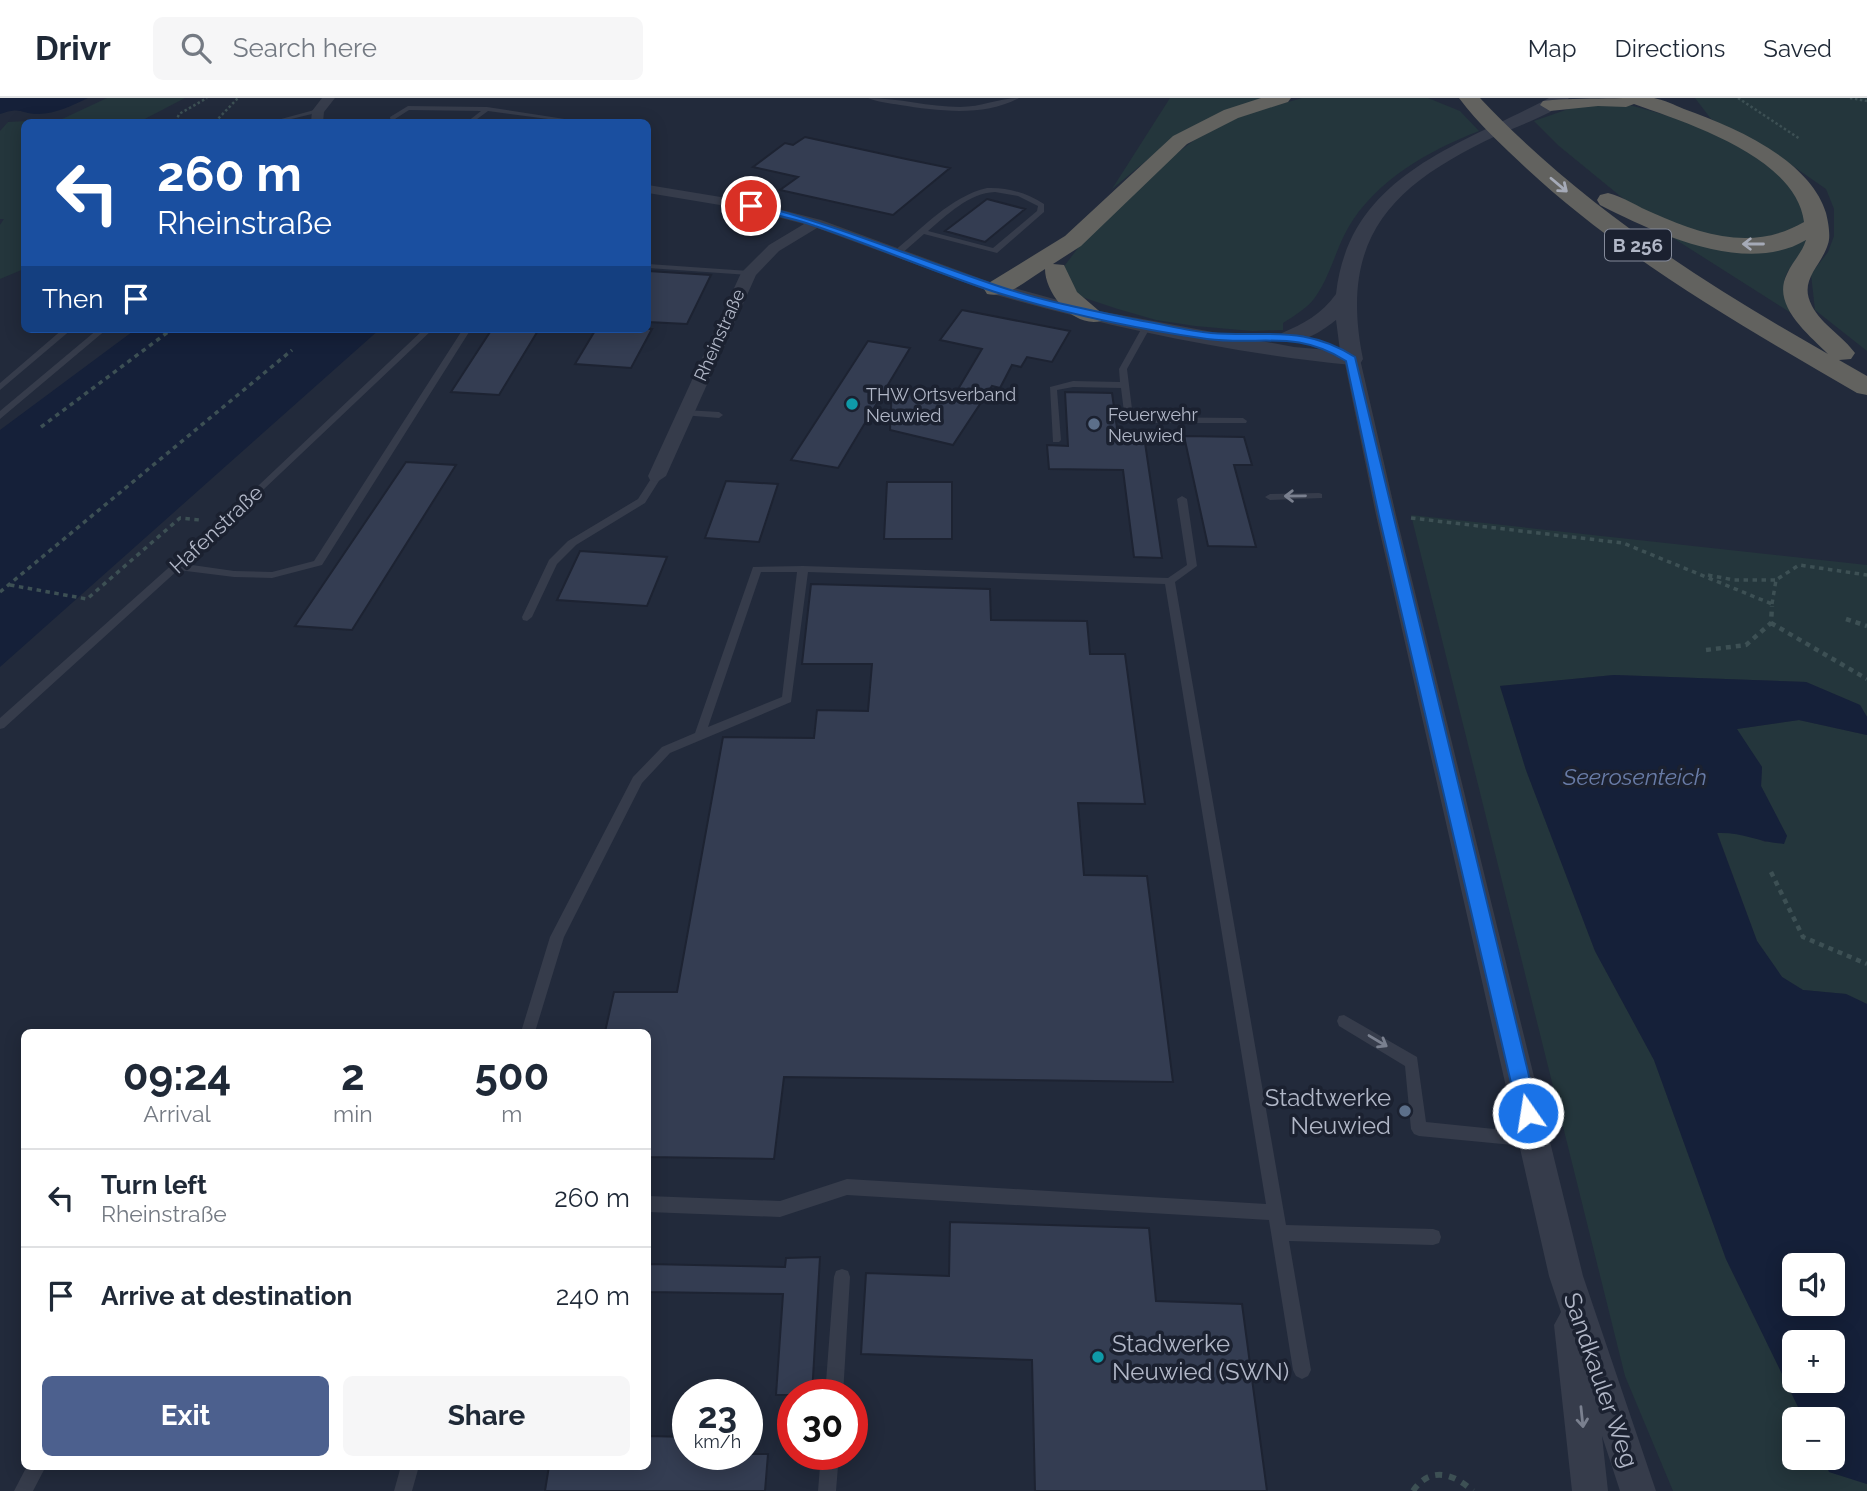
<!DOCTYPE html>
<html lang="en">
<head>
<meta charset="utf-8">
<style>
  :root { --surface:#fff; --page:#f6f6f7; --text:#1f2937; --muted:#747a83; --line:#e0e1e3; --accent:#4c608e }
  body { margin:0; font-family:Raleway,sans-serif; background:var(--page); color:var(--text); height:100vh; display:flex; flex-direction:column; font-size:26px; white-space:nowrap }
  * { box-sizing:border-box; margin:0 }
  p { font-size:23px; color:var(--muted) }
  .icon { flex:none; width:38px; height:38px; fill:none; stroke:currentColor; stroke-width:2; stroke-linecap:round; stroke-linejoin:round }
  .map { position:relative; flex:1; overflow:hidden }
  .details { position:absolute; left:21px; top:931px; width:630px; height:441px; display:flex; flex-direction:column; background:var(--surface); border-radius:10px; box-shadow:0 4px 18px #0003 }
  .details>* { flex:none }
  .guide { position:absolute; left:21px; top:21px; width:630px; height:214px; border-radius:10px; box-shadow:0 4px 18px #0003; background:#1a4fa0; color:#fff; overflow:hidden }
  .buttons { position:absolute; left:1782px; top:1155px; display:grid; gap:14px }
  .buttons a { display:grid; place-items:center; width:63px; height:63px; border-radius:10px; background:var(--surface); box-shadow:0 4px 18px #0003; font-size:35px }
  .speed { position:absolute; left:672px; top:1281px; display:flex; gap:14px; font-size:35px; font-weight:700; text-align:center }
  .speed>* { display:grid; place-content:center; width:91px; height:91px; border-radius:50%; background:var(--surface); box-shadow:0 4px 18px #0003; line-height:1 }
  .speed small { font-size:18px; font-weight:400 }
  .speed .limit { border:10px solid #d22; background:#fff; color:#111 }
  .pin { position:absolute; display:grid; place-items:center; width:60px; height:60px; color:#fff; margin:-30px; border:4px solid #fff; border-radius:50%; box-shadow:0 2px 7px #0007 }
  .me { position:absolute; width:77px; margin:-38px; rotate:347deg; stroke-linejoin:round; filter:drop-shadow(0 0 5px #0008) }
  .turn { display:flex; align-items:center; gap:24px; height:147px; padding:0 21px; font-size:32px }
  .turn .icon { width:91px; height:91px; stroke-width:2.5 }
  .turn b { display:block; font-size:49px; line-height:60px }
  .then { display:flex; align-items:center; height:66px; padding:0 21px; background:#0003; gap:14px; font-size:26px }
  .eta { display:flex; justify-content:space-evenly; align-items:center; height:119px; text-align:center }
  .eta b { font-size:42px; font-weight:700; line-height:49px }
  .cta { display:flex; gap:14px; margin-top:auto; padding:14px 21px }
  .cta a { flex:1; height:80px; border-radius:10px; background:var(--accent); color:#fff; font-size:28px; font-weight:700; line-height:80px; text-align:center }
  .cta a+a { background:var(--page); color:var(--text) }
  ul { padding:0; list-style:none }
  li { display:flex; align-items:center; gap:21px; height:98px; padding:0 21px; border-top:2px solid var(--line) }
  li div { flex:1 }
  li b { display:block; font-size:26px }
  li em { font-style:normal }
  header { display:flex; align-items:center; gap:42px; box-sizing:border-box; height:98px; padding:0 35px; background:var(--surface); border-bottom:2px solid var(--line) }
  header strong { font-size:33px }
  nav { display:flex; gap:38px; margin-inline-start:auto; font-size:24px }
  .search { width:490px; height:63px; background:var(--page); display:flex; align-items:center; gap:18px; box-sizing:border-box; padding:0 24px; border-radius:10px; color:var(--muted); font-size:26px }
  .map>svg:first-child { display:block }
</style>
</head>
<body>
<header>
<strong>Drivr</strong>
<div class="search"><svg class="icon" aria-label="search" viewBox="0 0 24 24"><circle cx="10" cy="10" r="6"/><path d="M15 15l6 6"/></svg>Search here</div>
<nav><a>Map</a><a>Directions</a><a>Saved</a></nav>
</header>
<div class="map">
<svg width="1867" height="1393" viewBox="0 0 1867 1393">
  <rect width="100%" height="100%" fill="#222a3b"/>
  <path fill="#24363c" d="M 107,0 L 185,0 L 139,24 L 24,24 L 24,171 L 0,181 L 0,127 L 4,121 L 0,121 L 0,33 L 8,24 L 62,21 Z
    M 1170,0 L 1266,0 L 1223,13 L 1175,39 L 1112,91 Z
    M 1302,0 L 1428,0 L 1460,13 L 1479,33 C 1428,53 1376,82 1348,130 C 1336,151 1330,178 1316,198 C 1309,209 1294,218 1283,225 L 1283,232 L 1252,233 L 1195,228 L 1156,222 L 1118,211 L 1082,199 L 1070,192 L 1062,171 L 1081,146 L 1168,62 L 1193,43 L 1239,18 Z
    M 1695,0 L 1867,0 L 1867,253 L 1815,212 L 1811,176 L 1828,154 L 1834,138 L 1834,111 L 1826,91 L 1774,55 L 1711,21 Z
    M 1619,5 C 1670,15 1806,59 1804,124 L 1796,132 L 1747,143 L 1684,133 L 1625,102 L 1559,48 L 1534,23 L 1577,8 Z
    M 1662,133 L 1698,143 L 1806,141 L 1811,143 C 1784,179 1773,179 1799,220 Z
    M 1411,417 L 1867,467 L 1867,619 L 1860,607 L 1806,584 L 1614,577 L 1500,588 L 1526,672 L 1595,853 L 1654,962 L 1726,1161 L 1804,1321 L 1794,1321 L 1794,1360 L 1823,1360 L 1830,1374 L 1867,1386 L 1867,1393 L 1673,1393 L 1625,1278 Z
    M 1799,622 L 1867,637 L 1867,906 L 1846,896 L 1803,892 L 1782,879 L 1757,843 L 1717,734 L 1747,736 L 1765,744 L 1787,738 L 1761,688 L 1762,669 L 1736,631 Z"/>
  <path fill="#152039" fill-rule="evenodd" d="M 0,0 L 88,0 C 73,7 55,16 39,16 C 20,16 22,8 0,16 Z
    M 136,231 L 380,231 L 0,569 L 0,332 Z
    M 1614,577 L 1806,584 L 1860,607 L 1867,619 L 1867,637 L 1799,622 L 1737,631 L 1762,669 L 1761,688 L 1787,738 L 1784,746 C 1759,744 1743,734 1717,735 L 1757,843 L 1782,879 L 1803,892 L 1846,896 L 1867,906 L 1867,1386 L 1829,1374 L 1823,1360 L 1832,1360 L 1832,1321 L 1804,1321 L 1726,1161 L 1654,962 L 1595,853 L 1526,672 L 1500,588 ZM 1794,1167 L 1832,1167 L 1832,1206 L 1794,1206 ZM 1794,1244 L 1832,1244 L 1832,1283 L 1794,1283 Z"/>
  <path fill="#343d52" stroke="#1d2332" stroke-width="2" d="M 805,39 L 906,61 L 950,70 L 893,117 L 780,92 L 798,79 L 753,69 L 785,45 L 793,47 Z
    M 987,101 L 1025,111 L 985,144 L 945,133 Z
    M 648,173 L 711,177 L 687,226 L 648,224 Z
    M 962,212 L 1070,233 L 1052,264 L 1027,259 L 1021,269 L 1012,267 L 1000,290 L 992,288 L 953,347 L 890,332 L 892,289 L 951,303 L 982,251 L 940,242 Z
    M 492,231 L 539,231 L 499,297 L 451,294 Z
    M 596,231 L 652,231 L 631,270 L 575,266 Z
    M 868,243 L 910,250 L 838,370 L 791,362 Z
    M 1065,294 L 1112,295 L 1118,337 L 1144,338 L 1162,460 L 1134,459 L 1123,372 L 1049,371 L 1047,347 L 1068,348 Z
    M 1184,338 L 1244,339 L 1252,367 L 1234,367 L 1256,449 L 1208,448 Z
    M 406,364 L 456,367 L 352,532 L 295,528 Z
    M 726,383 L 778,386 L 759,444 L 705,440 Z
    M 887,384 L 952,384 L 952,441 L 884,441 Z
    M 580,453 L 667,459 L 647,508 L 557,502 Z
    M 811,486 L 990,491 L 991,522 L 1087,523 L 1090,556 L 1125,556 L 1145,706 L 1078,705 L 1084,777 L 1147,778 L 1173,984 L 784,979 L 774,1061 L 648,1059 L 648,934 L 605,934 L 614,894 L 677,894 L 723,639 L 814,640 L 817,612 L 868,613 L 872,566 L 802,566 Z
    M 950,1124 L 1149,1130 L 1156,1203 L 1242,1206 L 1267,1393 L 1035,1393 L 1032,1262 L 861,1256 L 866,1175 L 949,1178 Z
    M 820,1159 L 812,1297 L 776,1297 L 783,1196 L 648,1194 L 648,1166 L 785,1169 L 786,1160 Z
    M 648,1338 L 688,1339 L 688,1356 L 768,1356 L 765,1393 L 545,1393 L 549,1368 L 648,1368 Z"/>
  <g fill="none" stroke-linecap="round" stroke-linejoin="round">
    <path stroke="#3d5054" stroke-width="2.5" stroke-dasharray="2.5 2.5" stroke-linecap="butt" d="M 1738,0 L 1800,41
      M 1850,0 L 1867,3
      M 176,24 L 179,16 L 207,0
      M 215,24 L 238,0"/>
    <path stroke="#3d5054" stroke-width="3.5" stroke-dasharray="4.5 4.5" stroke-linecap="butt" d="M 41,329 L 172,231
      M 1411,420 L 1623,445 L 1772,506 L 1772,509
      M 1708,477 L 1734,482 L 1776,482
      M 10,487 L 87,501 L 180,420 L 200,422
      M 0,494 L 292,252
      M 1772,506 L 1776,482 L 1799,467 L 1867,477"/>
    <path stroke="#3d5054" stroke-width="4.5" stroke-dasharray="5 5" stroke-linecap="butt" d="M 1846,521 L 1867,528
      M 1771,525 L 1867,581
      M 1706,552 L 1746,547 L 1771,525 L 1772,508
      M 1771,774 L 1803,839 L 1867,866"/>
    <path stroke="#3d5054" stroke-width="6" stroke-dasharray="7 7" stroke-linecap="butt" d="M 1413,1393 C 1430,1368 1453,1375 1473,1393"/>
    <path fill="#363c4b" fill-rule="evenodd" d="M 868,0 C 899,0 929,9 960,9 C 981,9 1000,0 1019,0 C 984,19 938,13 900,7 C 889,5 877,4 868,0 Z
      M 408,8 L 487,9 L 584,24 L 571,24 L 488,13 L 473,24 L 467,24 L 481,13 L 409,12 L 395,21 L 397,24 L 391,24 L 390,19 Z
      M 318,11 L 320,14 L 279,24 L 270,24 Z
      M 987,90 C 1007,89 1027,95 1044,106 L 1044,114 L 997,155 L 924,136 L 900,157 L 894,157 L 894,153 C 922,131 951,98 987,90 ZM 995,94 L 1018,98 L 1038,108 L 1037,113 L 993,150 L 928,133 C 947,117 969,95 995,94 Z
      M 648,166 L 749,173 L 753,175 L 749,177 L 648,170 Z
      M 1144,226 L 1151,228 L 1127,271 L 1133,319 L 1243,320 L 1247,323 L 1246,325 L 1129,325 L 1125,322 L 1121,290 L 1073,289 L 1057,292 L 1061,342 L 1059,344 L 1053,344 L 1050,289 L 1073,283 L 1120,284 L 1119,271 Z
      M 63,231 L 72,231 L 0,292 L 0,285 Z
      M 98,231 L 107,231 L 0,321 L 0,313 Z
      M 424,231 L 433,231 L 185,466 L 234,473 L 272,474 L 314,463 L 463,231 L 471,231 L 322,467 L 272,480 L 234,479 L 178,472 L 4,630 L 0,631 L 0,620 L 221,423 Z
      M 685,312 L 719,314 L 723,317 L 719,320 L 682,317 L 682,313 Z
      M 657,375 L 662,378 L 645,405 L 576,447 L 557,466 L 532,519 L 527,523 L 523,522 L 522,519 L 549,462 L 568,443 L 638,401 L 654,376 Z
      M 1319,395 L 1322,396 L 1322,400 L 1270,402 L 1265,399 L 1270,396 Z
      M 1182,398 L 1187,401 L 1197,468 L 1175,484 L 1286,1127 L 1433,1131 L 1439,1133 L 1441,1139 L 1439,1145 L 1433,1147 L 1289,1143 L 1311,1272 L 1308,1278 L 1302,1281 L 1296,1278 L 1293,1272 L 1269,1122 L 847,1097 L 780,1119 L 648,1114 L 648,1098 L 780,1103 L 847,1081 L 1266,1106 L 1165,486 L 808,474 L 791,604 L 670,655 L 642,685 L 564,839 L 535,934 L 521,934 L 550,839 L 633,679 L 662,649 L 695,635 L 753,469 L 803,468 L 1168,480 L 1187,467 L 1177,401 ZM 761,474 L 797,474 L 782,599 L 708,629 Z
      M 1344,917 L 1417,959 L 1426,1024 L 1534,1035 L 1539,1037 L 1542,1042 L 1539,1047 L 1534,1049 L 1419,1038 L 1414,1036 L 1411,1031 L 1405,968 L 1339,928 L 1337,923 L 1339,918 Z
      M 842,1171 L 848,1173 L 850,1179 L 843,1297 L 825,1297 L 834,1179 L 836,1173 Z
      M 821,1356 L 839,1356 L 836,1393 L 818,1393 Z
      M 27,1368 L 46,1368 L 33,1393 L 14,1393 Z
      M 401,1368 L 419,1368 L 412,1393 L 394,1393 Z"/>
    <path fill="#363c4b" fill-rule="evenodd" d="M 322,0 L 335,0 L 324,14 L 323,24 L 311,24 L 312,13 Z
      M 648,87 L 751,104 L 821,122 L 1001,188 L 1004,191 L 1001,194 L 991,194 L 817,130 L 779,153 L 756,177 L 666,378 L 657,384 L 650,382 L 648,378 L 741,175 L 769,147 L 804,126 L 750,112 L 648,95 Z
      M 1352,256 L 1360,261 L 1396,417 L 1583,1178 L 1656,1393 L 1620,1393 L 1602,1338 L 1608,1393 L 1572,1393 L 1554,1227 L 1561,1214 L 1549,1178 L 1376,417 L 1344,261 Z"/>
    <path fill="#363c4b" fill-rule="evenodd" d="M 1549,0 L 1569,0 C 1555,16 1517,28 1498,37 C 1393,86 1338,138 1363,261 L 1360,266 L 1352,267 C 1229,255 1108,229 989,195 L 986,191 L 989,187 L 996,185 L 1094,212 L 1294,249 L 1340,253 L 1336,222 C 1322,233 1300,248 1282,243 L 1278,239 L 1282,235 C 1303,226 1322,216 1336,196 C 1349,77 1459,48 1549,0 Z"/>
    <path fill="#62625f" fill-rule="evenodd" d="M 1261,0 L 1291,0 L 1288,4 L 1238,20 L 1187,46 L 1081,148 L 1053,166 L 1064,167 L 1077,194 L 1105,218 L 1101,223 C 1074,230 1045,196 1045,171 C 1028,181 1008,201 987,196 L 984,191 L 987,186 L 1065,138 L 1173,38 L 1224,12 Z
      M 1459,0 L 1480,0 C 1580,106 1701,184 1828,256 C 1808,236 1771,207 1787,176 C 1792,164 1802,155 1806,142 C 1746,178 1655,135 1600,107 L 1597,102 L 1600,97 L 1608,95 C 1624,99 1638,109 1653,115 C 1704,138 1754,153 1804,124 C 1796,59 1687,25 1634,6 L 1626,9 L 1598,8 L 1550,13 L 1540,7 L 1543,3 C 1563,0 1634,0 1654,0 C 1664,2 1675,7 1684,11 C 1732,28 1810,61 1826,115 C 1828,123 1831,138 1828,146 C 1821,169 1798,182 1812,208 C 1822,227 1843,238 1855,255 L 1851,261 L 1839,262 L 1867,278 L 1867,297 L 1857,295 C 1742,228 1624,161 1526,70 C 1503,48 1478,26 1459,0 Z"/>
  </g>
  <defs><path id="oneway-shaft" d="M-6 0H5M1.5-3L5.5 0L1.5 3" fill="none" stroke-width="1.6" stroke-linecap="round" stroke-linejoin="round" transform="scale(1.75)"/></defs>
  <g stroke="#a5aab7">
    <use href="#oneway-shaft" transform="translate(1559 87) rotate(40)"/>
    <use href="#oneway-shaft" transform="translate(1753 146) rotate(180)"/>
  </g>
  <g stroke="#7a808f">
    <use href="#oneway-shaft" transform="translate(1295 398) rotate(179)"/>
    <use href="#oneway-shaft" transform="translate(1378 943) rotate(31)"/>
    <use href="#oneway-shaft" transform="translate(1582 1319) rotate(84)"/>
  </g>
  <path fill="#1a73e8" stroke="#114b97" stroke-width="2" d="M 751,105 C 837,127 914,160 998,188 C 1046,204 1094,213 1143,223 C 1166,227 1189,233 1211,235 C 1268,239 1304,227 1355,259 L 1538,1015 L 1535,1022 L 1528,1025 L 1521,1022 L 1518,1015 L 1379,418 L 1346,263 C 1295,231 1261,248 1207,241 C 1136,231 1063,215 995,194 C 934,174 875,148 815,128 C 793,120 770,116 748,110 L 746,108 Z"/>
  <g fill="#0f9aa8" stroke="#1b2130" stroke-width="2.5">
    <circle cx="852" cy="306" r="7"/>
    <circle cx="1098" cy="1259" r="7"/>
  </g>
  <g fill="#5c6f8a" stroke="#1b2130" stroke-width="2.5">
    <circle cx="1094" cy="326" r="7"/>
    <circle cx="1405" cy="1013" r="7"/>
  </g>
  <g text-anchor="middle" dominant-baseline="central" stroke-width="7" stroke-linejoin="round" paint-order="stroke">
    <g font-size="18" fill="#b1b7c7" stroke="#1b2130">
      <text transform="translate(719 237) rotate(-66)">Rheinstraße</text>
    </g>
    <g font-size="18" fill="#b1b7c7" stroke="#1b2130" text-anchor="start">
      <text x="866" y="296">THW Ortsverband<tspan x="866" dy="21">Neuwied</tspan></text>
      <text x="1108" y="316">Feuerwehr<tspan x="1108" dy="21">Neuwied</tspan></text>
    </g>
    <rect fill="#1b2130" stroke="#848a9a" stroke-width="2" x="1605" y="131.5" width="66" height="31" rx="5"/>
    <g font-size="19" font-weight="bold" fill="#b1b7c7">
      <text x="1638" y="147">B 256</text>
    </g>
    <g font-size="21" fill="#b1b7c7" stroke="#1b2130">
      <text transform="translate(216 431) rotate(-43)">Hafenstraße</text>
    </g>
    <g font-size="23" font-style="italic" fill="#697ca7" stroke="#1b2130">
      <text x="1635" y="678">Seerosenteich</text>
    </g>
    <g font-size="24" fill="#b1b7c7" stroke="#1b2130" text-anchor="end">
      <text x="1391" y="999">Stadtwerke<tspan x="1391" dy="28">Neuwied</tspan></text>
      <text x="1112" y="1245" text-anchor="start">Stadwerke<tspan x="1112" dy="28">Neuwied (SWN)</tspan></text>
    </g>
    <g font-size="24" fill="#b1b7c7" stroke="#1b2130">
      <text transform="translate(1601 1282) rotate(71)">Sandkauler Weg</text>
    </g>
  </g>
</svg>
<div class="buttons">
<a><svg class="icon" aria-label="sound" viewBox="0 0 24 24"><path d="M4 9h4l5-4v14l-5-4H4zM17 9q2 3 0 6"/></svg></a>
<a>+</a>
<a>−</a>
</div>
<div class="speed"><div>23<small>km/h</small></div><div class="limit">30</div></div>
<div class="pin" style="left:751px;top:108px;background:#d93025"><svg class="icon" aria-label="arrive" viewBox="0 0 24 24"><path d="M6 21V4h12l-3 4 3 4H6"/></svg></div>
<svg class="me" style="left:1528px;top:1015px" viewBox="-20 -20 40 40"><circle r="17" fill="#1a73e8" stroke="#fff" stroke-width="3"/><path d="M0-11L8 9 0 5-8 9z" fill="#fff"/></svg>
<div class="guide">
<div class="turn"><svg class="icon" aria-label="left" viewBox="0 0 24 24"><path d="M17 20v-9H6M10 6l-5 5 5 5"/></svg><div><b>260 m</b>Rheinstraße</div></div>
<div class="then">Then<svg class="icon" aria-label="arrive" viewBox="0 0 24 24"><path d="M6 21V4h12l-3 4 3 4H6"/></svg></div>
</div>
<section class="details">
<div class="eta">
<div><b>09:24</b><p>Arrival</p></div>
<div><b>2</b><p>min</p></div>
<div><b>500</b><p>m</p></div>
</div>
<ul>
<li><svg class="icon" aria-label="left" viewBox="0 0 24 24"><path d="M17 20v-9H6M10 6l-5 5 5 5"/></svg><div><b>Turn left</b><p>Rheinstraße</p></div><em>260 m</em></li>
<li><svg class="icon" aria-label="arrive" viewBox="0 0 24 24"><path d="M6 21V4h12l-3 4 3 4H6"/></svg><div><b>Arrive at destination</b></div><em>240 m</em></li>
</ul>
<div class="cta"><a>Exit</a><a>Share</a></div>
</section>
</div>
</body>
</html>
